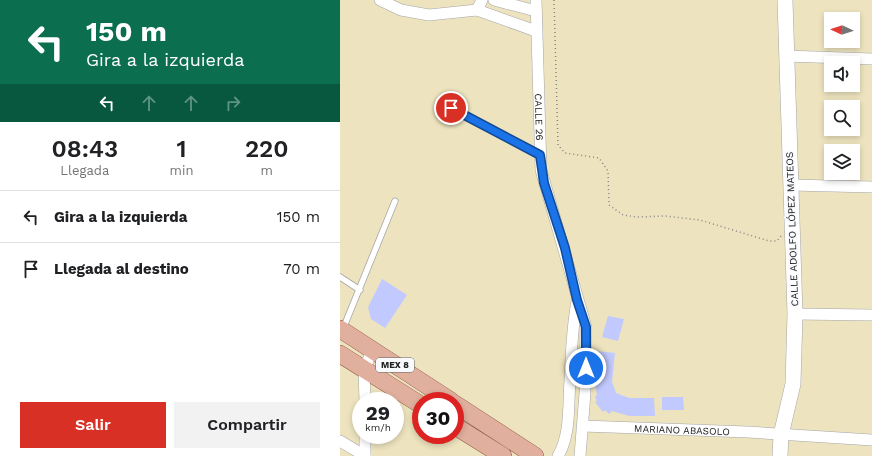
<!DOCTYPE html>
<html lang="es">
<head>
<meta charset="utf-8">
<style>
  :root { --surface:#fff; --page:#f2f2f2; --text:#202124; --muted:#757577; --line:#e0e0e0; --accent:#d93025 }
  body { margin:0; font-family:"Work Sans",sans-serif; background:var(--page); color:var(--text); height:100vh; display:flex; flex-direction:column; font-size:15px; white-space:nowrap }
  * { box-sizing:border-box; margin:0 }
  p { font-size:13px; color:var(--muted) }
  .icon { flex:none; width:22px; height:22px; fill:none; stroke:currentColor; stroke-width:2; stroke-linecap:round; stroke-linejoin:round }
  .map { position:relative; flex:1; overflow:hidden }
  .details { display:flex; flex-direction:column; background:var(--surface); width:340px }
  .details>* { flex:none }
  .guide { background:#0b6e4f; color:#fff; overflow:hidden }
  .needle { width:26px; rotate:274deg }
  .fabs { position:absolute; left:484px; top:12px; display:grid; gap:8px }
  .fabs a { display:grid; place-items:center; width:36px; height:36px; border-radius:0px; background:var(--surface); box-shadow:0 2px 6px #0003; font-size:20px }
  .speed { position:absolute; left:12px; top:392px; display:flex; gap:8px; font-size:20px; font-weight:700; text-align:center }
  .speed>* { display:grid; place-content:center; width:52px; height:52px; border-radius:50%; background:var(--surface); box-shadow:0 2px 6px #0003; line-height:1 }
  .speed small { font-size:10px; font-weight:400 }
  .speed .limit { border:6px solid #d22; background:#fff; color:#111 }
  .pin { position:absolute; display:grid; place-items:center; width:34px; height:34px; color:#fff; margin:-17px; border:2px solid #fff; border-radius:50%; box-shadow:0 1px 4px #0007 }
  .me { position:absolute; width:44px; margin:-22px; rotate:0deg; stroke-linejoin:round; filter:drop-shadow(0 0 3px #0008) }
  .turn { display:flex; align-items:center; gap:14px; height:84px; padding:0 20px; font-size:18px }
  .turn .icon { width:52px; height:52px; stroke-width:2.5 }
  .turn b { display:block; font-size:28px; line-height:34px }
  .lanes { display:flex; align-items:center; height:38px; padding:0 20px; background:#0003; justify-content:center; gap:20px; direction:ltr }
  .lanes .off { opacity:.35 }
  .eta { display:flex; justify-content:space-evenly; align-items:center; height:68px; text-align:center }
  .eta b { font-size:24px; font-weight:600; line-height:28px }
  .cta { display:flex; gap:8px; margin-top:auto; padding:8px 20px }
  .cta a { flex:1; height:46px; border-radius:0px; background:var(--accent); color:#fff; font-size:16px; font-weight:600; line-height:46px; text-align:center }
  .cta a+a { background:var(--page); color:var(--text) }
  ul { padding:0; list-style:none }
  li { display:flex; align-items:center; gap:12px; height:52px; padding:0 20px; border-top:1px solid var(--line) }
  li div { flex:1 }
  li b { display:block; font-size:15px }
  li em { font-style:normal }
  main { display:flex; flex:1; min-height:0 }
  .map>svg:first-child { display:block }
</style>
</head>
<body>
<main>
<section class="details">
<div class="guide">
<div class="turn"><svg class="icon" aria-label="left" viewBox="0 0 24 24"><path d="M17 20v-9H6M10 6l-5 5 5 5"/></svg><div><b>150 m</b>Gira a la izquierda</div></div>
<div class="lanes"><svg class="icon" aria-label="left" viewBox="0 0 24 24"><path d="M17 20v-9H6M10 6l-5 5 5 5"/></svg><svg class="icon off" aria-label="ahead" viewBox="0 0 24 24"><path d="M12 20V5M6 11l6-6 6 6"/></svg><svg class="icon off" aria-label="ahead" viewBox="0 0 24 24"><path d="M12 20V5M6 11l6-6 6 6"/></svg><svg class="icon off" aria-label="right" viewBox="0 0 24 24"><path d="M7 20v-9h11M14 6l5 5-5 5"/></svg></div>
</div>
<div class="eta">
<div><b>08:43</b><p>Llegada</p></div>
<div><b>1</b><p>min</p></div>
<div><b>220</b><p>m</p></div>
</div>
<ul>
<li><svg class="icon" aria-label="left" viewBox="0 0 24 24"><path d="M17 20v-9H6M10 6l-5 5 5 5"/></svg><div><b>Gira a la izquierda</b></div><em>150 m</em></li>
<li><svg class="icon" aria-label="arrive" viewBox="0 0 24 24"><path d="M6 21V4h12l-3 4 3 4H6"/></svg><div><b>Llegada al destino</b></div><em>70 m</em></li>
</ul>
<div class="cta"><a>Salir</a><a>Compartir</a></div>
</section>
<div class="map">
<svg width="532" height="456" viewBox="0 0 532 456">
  <rect width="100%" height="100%" fill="#ececf0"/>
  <path fill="#ede3be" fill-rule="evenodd" d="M 0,0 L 532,0 L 532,456 L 0,456 ZM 491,19 L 513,19 L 513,41 L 491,41 ZM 491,63 L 513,63 L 513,85 L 491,85 ZM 491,107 L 513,107 L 513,129 L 491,129 ZM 491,151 L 513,151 L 513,173 L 491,173 ZM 21,401 L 55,401 L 55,435 L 21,435 ZM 81,401 L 115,401 L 115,435 L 81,435 Z"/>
  <path fill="#c1c9fe" d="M 42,279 L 67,295 L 45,328 L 31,319 L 28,307 Z
    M 268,316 L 284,319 L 278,341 L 262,337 Z
    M 256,351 L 275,353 L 272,382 L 276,393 L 289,398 L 314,398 L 315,416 L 289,416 L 272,411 L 269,414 L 265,410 L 263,412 L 255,402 L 257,401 L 255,397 L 257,395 L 254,377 Z
    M 322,397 L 343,397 L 344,410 L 322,410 Z"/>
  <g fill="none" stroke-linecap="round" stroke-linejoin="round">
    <defs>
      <path id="lane" d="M 111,108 L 200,155
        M 0,277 L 20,290
        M 3,329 L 55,201"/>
      <g id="street">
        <path d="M 40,0 L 61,10 L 89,15 L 137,10 L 196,31"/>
        <path d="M 154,0 L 196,11"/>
        <path id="s1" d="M 196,0 L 201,170 L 246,327 L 245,393 L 240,456"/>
        <path d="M 137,10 L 142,0"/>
        <path d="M 446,56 L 532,59"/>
        <path d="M 451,185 L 532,187"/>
        <path d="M 455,314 L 532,315"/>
        <path d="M 25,401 L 24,370 L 32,351"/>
        <path id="s2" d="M 243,426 L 408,432 L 532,440"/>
        <path d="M 25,435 L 25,456"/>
        <path d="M 0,441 L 25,456"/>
        <path d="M 218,456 C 231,434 228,405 230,381 C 231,354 232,328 237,301"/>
      </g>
      <path id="secondary" d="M 440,456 L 441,435 L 453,384 L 455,314 L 445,0"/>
      <path id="primary" d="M 0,329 L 111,401
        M 0,354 L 81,405
        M 115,404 L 195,456
        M 115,426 L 163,456"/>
    </defs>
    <use href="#lane" stroke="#a4a5a8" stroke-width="7"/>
    <use href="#street" stroke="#a4a5a8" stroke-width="12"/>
    <use href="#secondary" stroke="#a4a5a8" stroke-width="16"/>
    <use href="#primary" stroke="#915a47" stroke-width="18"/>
    <path stroke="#858587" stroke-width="1.5" stroke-dasharray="1 3" stroke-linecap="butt" d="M 214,0 L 218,145 L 225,153 L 259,158 L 268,171 L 269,205 L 283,215 L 297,217 L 325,216 L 360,220 L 429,241 L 437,241 L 441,236"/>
    <use href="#lane" stroke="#fff" stroke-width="5.5"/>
    <use href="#street" stroke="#fff" stroke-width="11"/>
    <use href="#secondary" stroke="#fff" stroke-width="15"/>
    <use href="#primary" stroke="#e1af9d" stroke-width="17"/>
  </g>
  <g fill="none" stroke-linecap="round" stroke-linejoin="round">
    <defs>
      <path id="route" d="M 111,108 L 200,155 L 204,183 L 225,248 L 237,300 L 246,327 L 246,368"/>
    </defs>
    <use href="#route" stroke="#114b97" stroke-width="10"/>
    <use href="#route" stroke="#1a73e8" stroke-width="7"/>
  </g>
  <g text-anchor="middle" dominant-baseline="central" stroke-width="3.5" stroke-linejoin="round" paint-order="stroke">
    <rect fill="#f9fafd" stroke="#626264" stroke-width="1" x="36" y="358" width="38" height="14" rx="3"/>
    <g font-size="9" font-weight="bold" fill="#212122">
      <text x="55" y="365">MEX 8</text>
    </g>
    <g font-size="10" fill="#212122" stroke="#f9fafd">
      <text stroke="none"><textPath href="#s1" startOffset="117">CALLE 26</textPath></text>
      <text transform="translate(452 229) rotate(-92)">CALLE ADOLFO LÓPEZ MATEOS</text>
      <text stroke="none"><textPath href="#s2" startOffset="99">MARIANO ABASOLO</textPath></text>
    </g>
  </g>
</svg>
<div class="fabs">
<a><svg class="needle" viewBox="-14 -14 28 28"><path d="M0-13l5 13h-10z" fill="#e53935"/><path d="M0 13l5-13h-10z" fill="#757577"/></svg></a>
<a><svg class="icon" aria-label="sound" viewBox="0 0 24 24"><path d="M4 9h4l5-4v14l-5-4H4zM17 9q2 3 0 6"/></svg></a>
<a><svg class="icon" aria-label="search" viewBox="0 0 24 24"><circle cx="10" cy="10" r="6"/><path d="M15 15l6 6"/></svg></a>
<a><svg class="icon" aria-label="layers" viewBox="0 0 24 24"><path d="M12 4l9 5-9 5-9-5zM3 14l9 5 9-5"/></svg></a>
</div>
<div class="speed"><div>29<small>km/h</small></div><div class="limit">30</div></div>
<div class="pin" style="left:111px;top:108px;background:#d93025"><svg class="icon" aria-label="arrive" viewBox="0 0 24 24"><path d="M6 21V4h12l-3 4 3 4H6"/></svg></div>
<svg class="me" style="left:246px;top:368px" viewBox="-20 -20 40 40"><circle r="17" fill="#1a73e8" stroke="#fff" stroke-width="3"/><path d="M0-11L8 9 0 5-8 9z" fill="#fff"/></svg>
</div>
</main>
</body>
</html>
